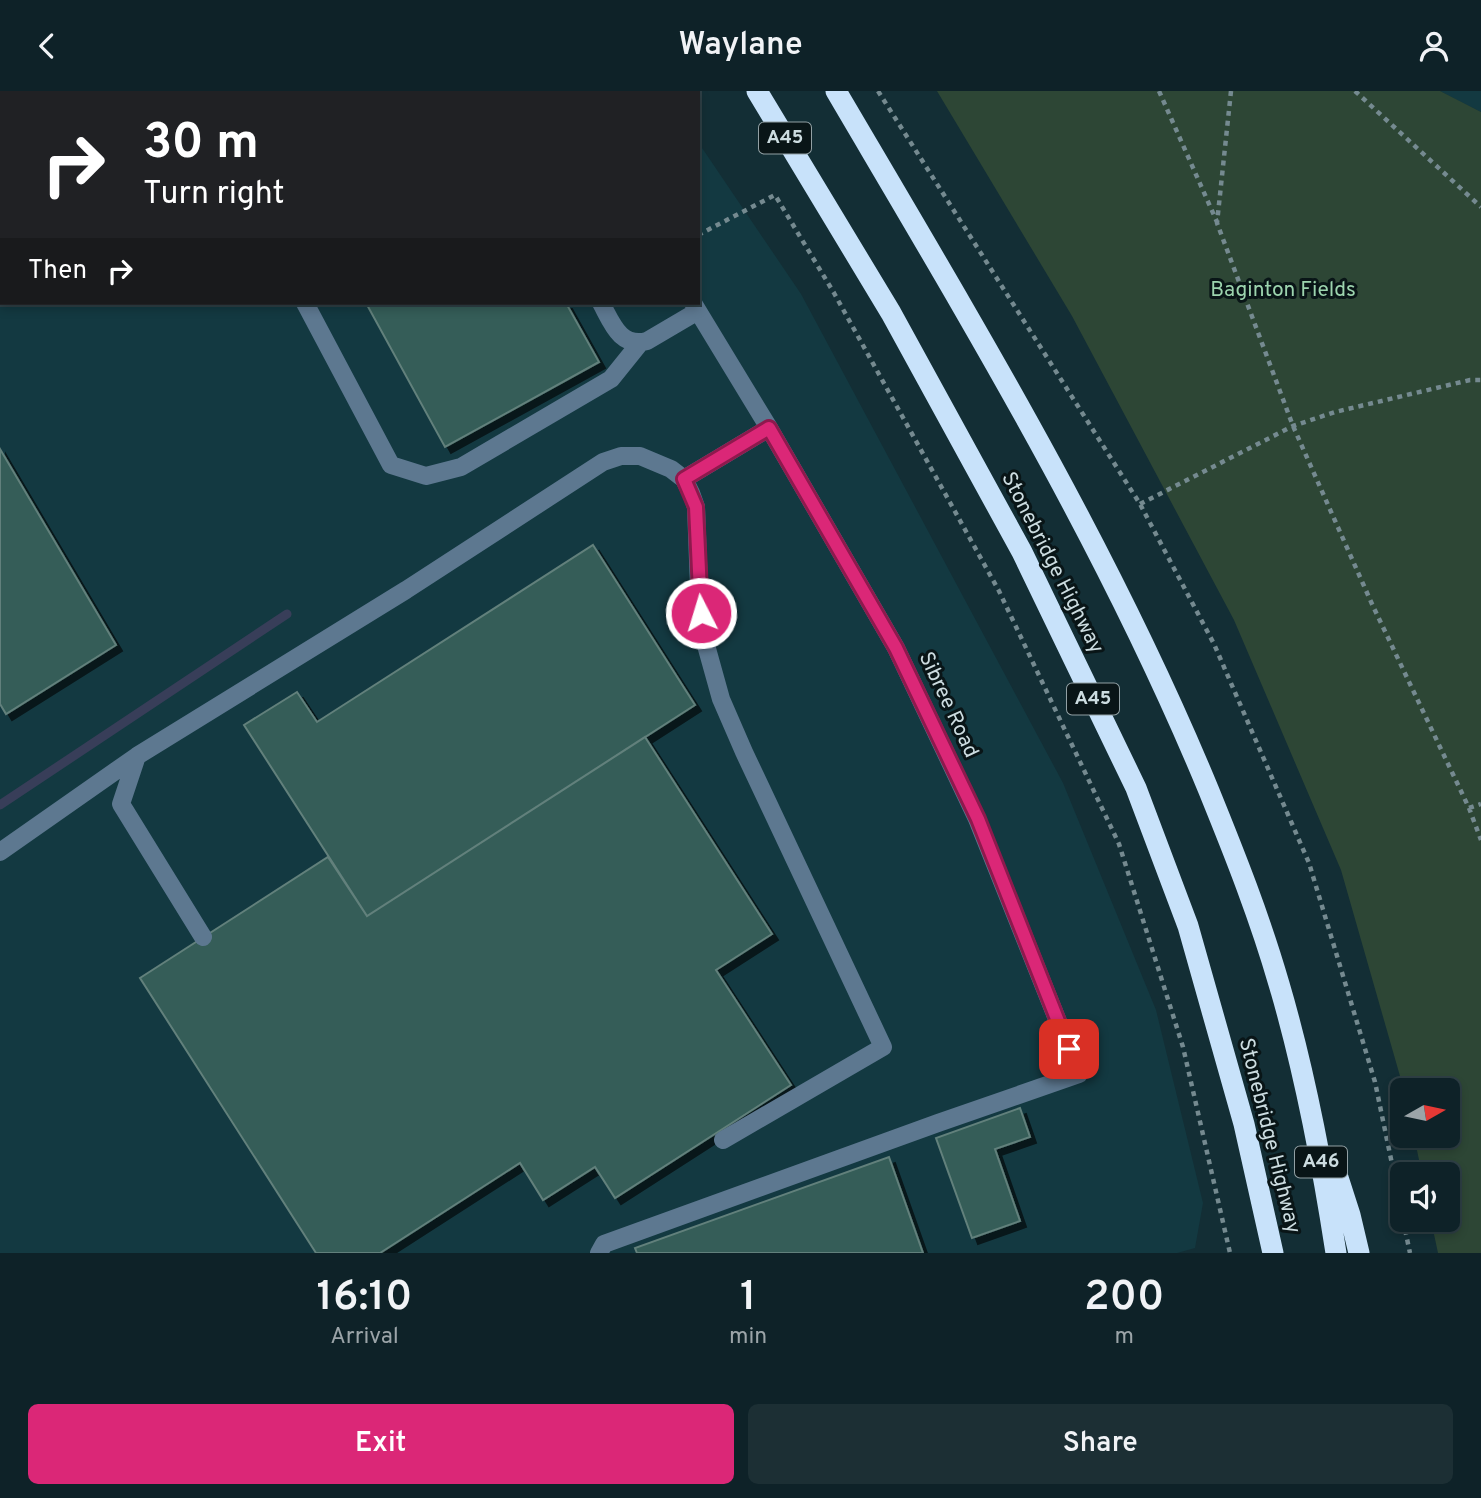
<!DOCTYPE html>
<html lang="en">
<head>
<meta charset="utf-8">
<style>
  :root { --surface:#0e2228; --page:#1c2f34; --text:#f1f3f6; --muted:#9ba4a8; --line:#2e3f45; --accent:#db2777 }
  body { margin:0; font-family:Overpass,sans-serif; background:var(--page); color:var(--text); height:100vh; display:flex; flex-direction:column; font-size:26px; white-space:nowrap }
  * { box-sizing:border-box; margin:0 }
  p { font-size:23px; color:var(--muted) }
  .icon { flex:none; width:38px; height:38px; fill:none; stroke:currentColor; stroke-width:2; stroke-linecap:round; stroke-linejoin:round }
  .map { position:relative; height:1162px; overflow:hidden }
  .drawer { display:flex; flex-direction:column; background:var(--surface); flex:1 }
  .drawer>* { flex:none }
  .hud { position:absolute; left:0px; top:0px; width:700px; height:214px; box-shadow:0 4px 10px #0003,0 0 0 2px var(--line); background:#202124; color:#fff; overflow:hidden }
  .needle { width:46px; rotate:81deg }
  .buttons { position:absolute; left:1390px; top:987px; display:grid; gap:14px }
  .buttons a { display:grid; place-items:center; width:70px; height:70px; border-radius:10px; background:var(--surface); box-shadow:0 4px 10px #0003,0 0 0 2px var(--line); font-size:35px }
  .pin { position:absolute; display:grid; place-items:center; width:60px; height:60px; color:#fff; margin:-30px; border-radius:14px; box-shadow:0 4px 10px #0006 }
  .me { position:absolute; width:77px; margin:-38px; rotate:355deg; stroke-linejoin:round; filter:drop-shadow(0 0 5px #0008) }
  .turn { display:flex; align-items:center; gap:24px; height:147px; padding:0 28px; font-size:32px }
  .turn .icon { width:91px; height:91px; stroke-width:2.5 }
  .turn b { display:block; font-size:49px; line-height:60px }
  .then { display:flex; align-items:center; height:66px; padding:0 28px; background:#0003; gap:14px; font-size:26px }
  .eta { display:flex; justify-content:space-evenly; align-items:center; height:119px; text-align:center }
  .eta b { font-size:42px; font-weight:600; line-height:49px }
  .cta { display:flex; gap:14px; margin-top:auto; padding:14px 28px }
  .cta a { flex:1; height:80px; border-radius:10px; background:var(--accent); color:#fff; font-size:28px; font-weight:600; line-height:80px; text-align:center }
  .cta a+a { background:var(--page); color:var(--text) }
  header { display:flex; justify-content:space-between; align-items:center; height:91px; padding:0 28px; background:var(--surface); font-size:32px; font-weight:600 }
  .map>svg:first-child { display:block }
</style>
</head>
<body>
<header><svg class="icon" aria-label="back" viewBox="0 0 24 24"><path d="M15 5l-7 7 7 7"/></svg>Waylane<svg class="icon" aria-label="person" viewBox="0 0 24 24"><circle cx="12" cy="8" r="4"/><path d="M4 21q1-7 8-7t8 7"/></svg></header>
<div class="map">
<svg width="1481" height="1162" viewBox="0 0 1481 1162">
  <defs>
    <filter id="shadow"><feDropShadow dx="6" dy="6" stdDeviation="0" flood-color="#0009"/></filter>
  </defs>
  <rect width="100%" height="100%" fill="#132e35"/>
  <path fill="#133941" d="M 0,0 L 664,0 L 665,2 L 2,2 L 2,212 L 698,212 L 698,51 L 801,203 L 1063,692 L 1156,919 L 1203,1112 L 1195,1157 L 1177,1162 L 0,1162 Z
    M 1440,0 L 1481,0 L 1481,21 L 1455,8 Z"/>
  <path fill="#2d4635" d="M 937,0 L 1440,0 L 1481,21 L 1481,1162 L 1438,1162 L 1431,1129 L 1447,1129 L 1447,1083 L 1422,1083 L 1414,1045 L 1447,1045 L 1447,999 L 1404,999 L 1341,779 L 1234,529 L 1072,225 Z"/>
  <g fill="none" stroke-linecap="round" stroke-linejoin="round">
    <path stroke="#383e59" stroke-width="9" d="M 0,714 L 287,523"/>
  </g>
  <path fill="#345d58" stroke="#62807b" stroke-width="2" filter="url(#shadow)" d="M 8,0 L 127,0 L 123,2 Z
    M 238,0 L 312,0 L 309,2 Z
    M 366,212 L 566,212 L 599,271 L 445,356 Z
    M 0,358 L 116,554 L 6,623 L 0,613 Z
    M 593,454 L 695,614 L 367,825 L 244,634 L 297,601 L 317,631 Z
    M 645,646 L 772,843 L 716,879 L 791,994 L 615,1107 L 595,1076 L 543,1109 L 520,1072 L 380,1162 L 316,1162 L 140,887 L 328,766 L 367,825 Z
    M 1020,1017 L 1030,1046 L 995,1058 L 1020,1130 L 972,1147 L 936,1047 Z
    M 889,1066 L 923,1162 L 637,1162 L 635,1157 Z"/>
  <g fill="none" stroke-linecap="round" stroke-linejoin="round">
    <path stroke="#758a90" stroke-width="4.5" stroke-dasharray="5 5" stroke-linecap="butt" d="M 878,0 L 1140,413 L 1214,553 L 1309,772 L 1375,991 L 1402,1121
      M 1159,0 L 1217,131
      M 1231,0 L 1217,132 L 1293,335 L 1372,513 L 1469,717 L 1481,749
      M 1355,0 L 1481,116
      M 698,144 L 775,104 L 834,202 L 999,500 L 1119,753 L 1183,956 L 1230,1162
      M 1140,413 L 1293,335 L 1335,321 L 1470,289 L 1481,289
      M 1469,717 L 1481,713
      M 1403,1129 L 1410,1162"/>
    <path stroke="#5d7890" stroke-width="18" d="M 569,0 L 570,2
      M 305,212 L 391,374 L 426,385 L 461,376 L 611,288 L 640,252
      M 601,212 C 612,232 620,257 647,250 L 698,220
      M 684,388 L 769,337
      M 0,761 L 137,665
      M 203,846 L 121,713 L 137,665 L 406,499 L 603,371 L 621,365 L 640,365 L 671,378 L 684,388 L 691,402 L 696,416 L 699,496 L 704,547 L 721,608 L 744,661 L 883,956 L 723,1049
      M 599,1162 L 604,1153 L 938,1032 L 1079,983 L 977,728 L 896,557 L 769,337 L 693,212"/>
    <path stroke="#c8e2fa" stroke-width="21" d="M 757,0 L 891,222 L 1022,461 L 1136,697 L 1188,835 L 1244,1033 L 1273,1162
      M 836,0 C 970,228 1108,455 1209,700 C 1235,764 1260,827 1279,893 C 1305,981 1322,1071 1336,1162
      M 1332,1068 L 1350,1124 L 1359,1162"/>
  </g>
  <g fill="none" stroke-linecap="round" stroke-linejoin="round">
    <defs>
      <path id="route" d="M 701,522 L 696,416 L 684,388 L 769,337 L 896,557 L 978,728 L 1069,958"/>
    </defs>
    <use href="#route" stroke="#8e194d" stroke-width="18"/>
    <use href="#route" stroke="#db2777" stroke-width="12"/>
  </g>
  <g text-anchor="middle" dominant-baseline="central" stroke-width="6" stroke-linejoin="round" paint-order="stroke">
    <g fill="#091517" stroke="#92a0a4" stroke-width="2">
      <rect x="759" y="31.5" width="52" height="31" rx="5"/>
      <rect x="1067" y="592.5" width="52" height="31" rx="5"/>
      <rect x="1295" y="1055.5" width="52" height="31" rx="5"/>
    </g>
    <g font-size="19" font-weight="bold" fill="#ccdce0">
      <text x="785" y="47">A45</text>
      <text x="1093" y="608">A45</text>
      <text x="1321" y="1071">A46</text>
    </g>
    <g font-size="21" fill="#9cd4ae" stroke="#091517">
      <text x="1283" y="199">Baginton Fields</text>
    </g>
    <g font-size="21" fill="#ccdce0" stroke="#091517">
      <text transform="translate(1052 472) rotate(63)">Stonebridge Highway</text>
      <text transform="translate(948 614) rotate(65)">Sibree Road</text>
      <text transform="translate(1269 1045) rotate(76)">Stonebridge Highway</text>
    </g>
  </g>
</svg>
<div class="buttons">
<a><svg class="needle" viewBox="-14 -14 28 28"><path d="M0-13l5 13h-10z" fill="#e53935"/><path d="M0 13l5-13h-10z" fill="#9ba4a8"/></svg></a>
<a><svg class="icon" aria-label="sound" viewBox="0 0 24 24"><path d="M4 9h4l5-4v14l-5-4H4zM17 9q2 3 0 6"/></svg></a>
</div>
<div class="pin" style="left:1069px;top:958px;background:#d93025"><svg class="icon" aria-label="arrive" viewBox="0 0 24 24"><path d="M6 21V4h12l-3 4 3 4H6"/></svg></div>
<svg class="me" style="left:701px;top:522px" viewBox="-20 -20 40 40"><circle r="17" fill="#db2777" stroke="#fff" stroke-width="3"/><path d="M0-11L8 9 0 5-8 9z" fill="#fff"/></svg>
<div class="hud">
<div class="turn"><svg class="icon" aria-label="right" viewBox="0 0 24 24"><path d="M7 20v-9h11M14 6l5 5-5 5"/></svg><div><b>30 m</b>Turn right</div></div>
<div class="then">Then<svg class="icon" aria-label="right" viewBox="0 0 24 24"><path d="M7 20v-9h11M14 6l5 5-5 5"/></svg></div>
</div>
</div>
<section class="drawer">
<div class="eta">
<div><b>16:10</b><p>Arrival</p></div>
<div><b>1</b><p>min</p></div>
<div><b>200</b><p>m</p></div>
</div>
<div class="cta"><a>Exit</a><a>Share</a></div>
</section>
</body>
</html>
